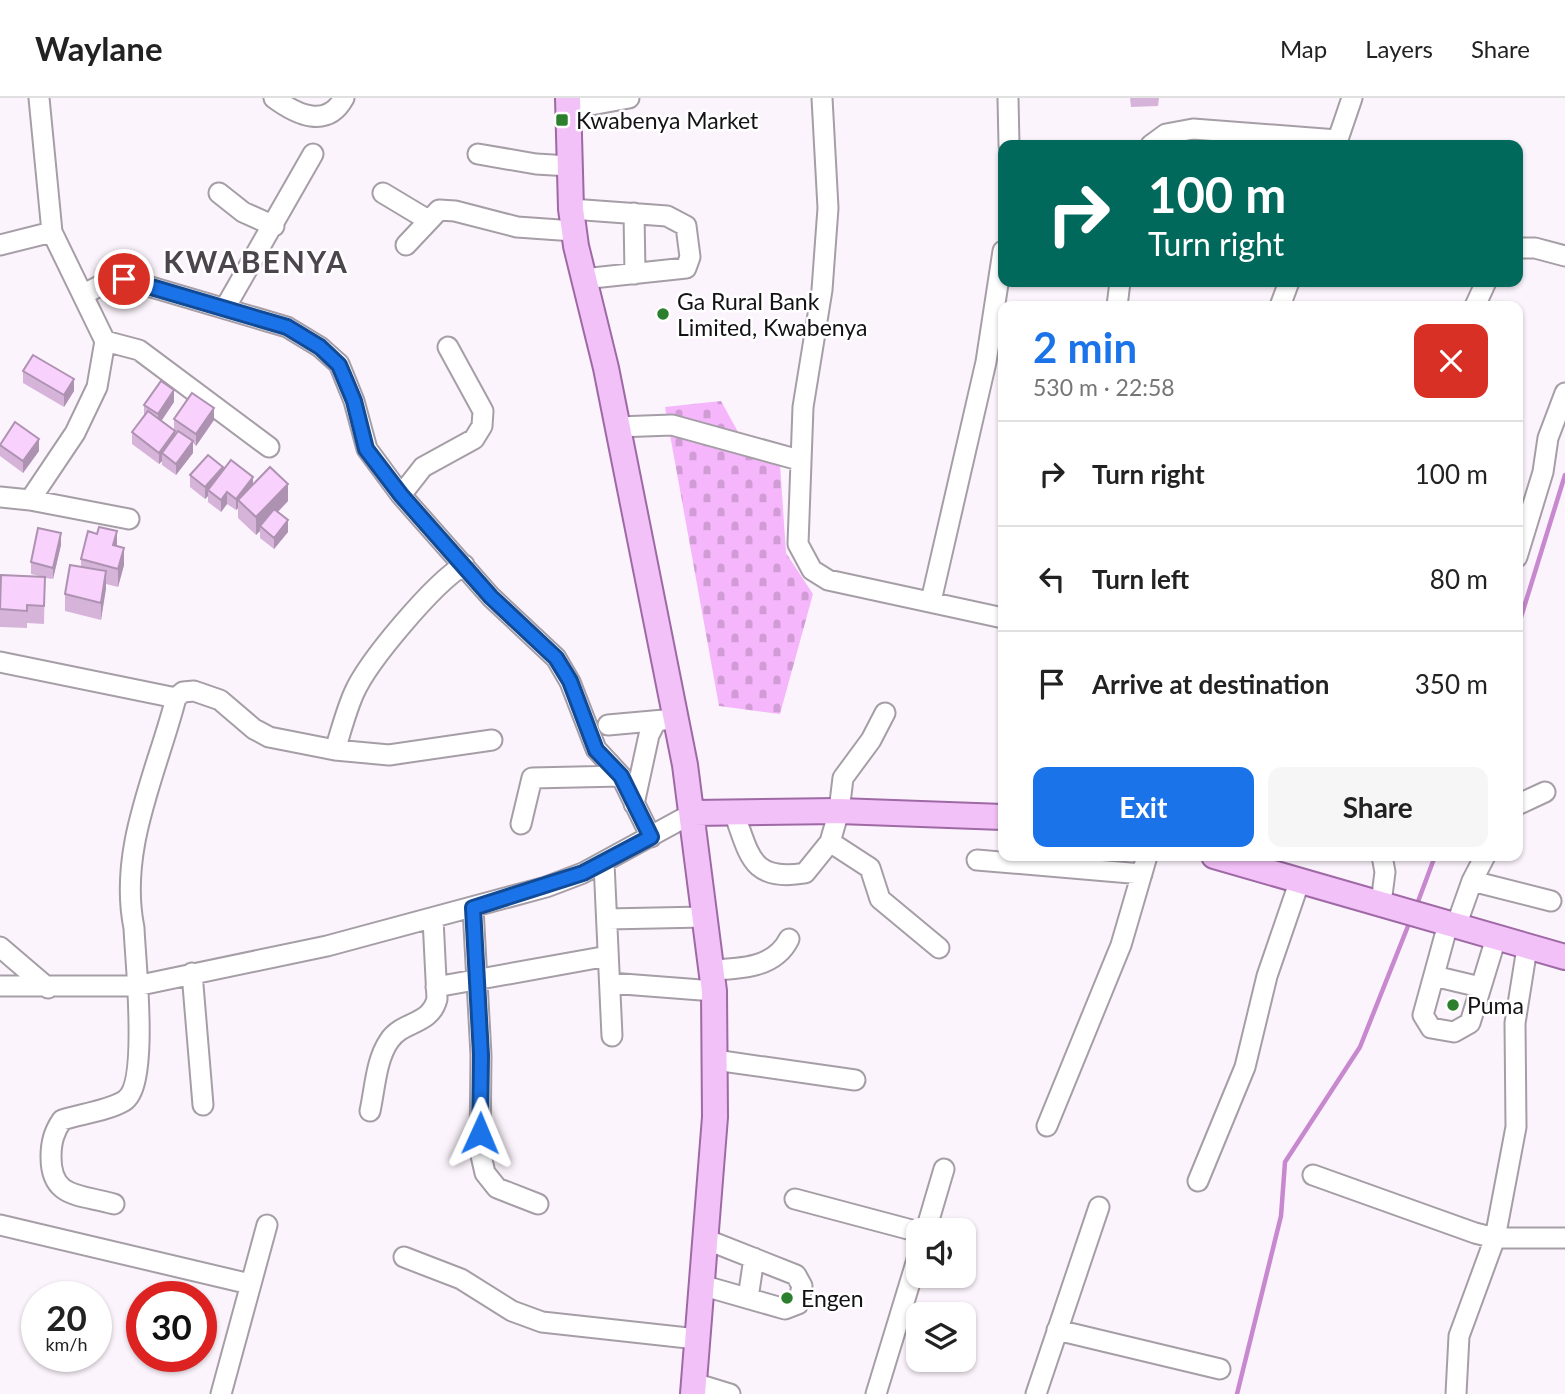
<!DOCTYPE html>
<html lang="en">
<head>
<meta charset="utf-8">
<style>
  :root { --surface:#fff; --page:#f6f6f6; --text:#222; --muted:#767676; --line:#e0e0e0; --accent:#1a73e8 }
  body { margin:0; font-family:Lato,sans-serif; background:var(--page); color:var(--text); height:100vh; display:flex; flex-direction:column; font-size:26px; white-space:nowrap }
  * { box-sizing:border-box; margin:0 }
  p { font-size:23px; color:var(--muted) }
  .icon { flex:none; width:38px; height:38px; fill:none; stroke:currentColor; stroke-width:2; stroke-linecap:round; stroke-linejoin:round }
  .map { position:relative; flex:1; overflow:hidden }
  .sheet { position:absolute; left:998px; top:203px; width:525px; height:560px; display:flex; flex-direction:column; background:var(--surface); border-radius:14px; box-shadow:0 2px 5px #0004 }
  .sheet>* { flex:none }
  .guide { position:absolute; left:998px; top:42px; width:525px; height:147px; border-radius:14px; box-shadow:0 2px 5px #0004; background:#00695c; color:#fff; overflow:hidden }
  .tools { position:absolute; left:906px; top:1120px; display:grid; gap:14px }
  .tools a { display:grid; place-items:center; width:70px; height:70px; border-radius:14px; background:var(--surface); box-shadow:0 2px 5px #0004; font-size:35px }
  .speed { position:absolute; left:21px; top:1183px; display:flex; gap:14px; font-size:35px; font-weight:700; text-align:center }
  .speed>* { display:grid; place-content:center; width:91px; height:91px; border-radius:50%; background:var(--surface); box-shadow:0 2px 5px #0004; line-height:1 }
  .speed small { font-size:18px; font-weight:400 }
  .speed .limit { border:10px solid #d22; background:#fff; color:#111 }
  .pin { position:absolute; display:grid; place-items:center; width:60px; height:60px; color:#fff; margin:-30px; border:4px solid #fff; border-radius:50%; box-shadow:0 2px 7px #0007 }
  .me { position:absolute; width:77px; margin:-38px; rotate:1deg; stroke-linejoin:round; filter:drop-shadow(0 0 5px #0008) }
  .turn { display:flex; align-items:center; gap:24px; height:147px; padding:0 35px; font-size:32px }
  .turn .icon { width:91px; height:91px; stroke-width:2.5 }
  .turn b { display:block; font-size:49px; line-height:60px }
  .round { display:grid; place-items:center; flex:none; width:74px; height:74px; border-radius:14px; background:var(--page) }
  .summary { display:flex; align-items:center; justify-content:space-between; height:119px; padding:0 35px }
  h1 { font-size:42px; font-weight:700; line-height:52px; color:var(--accent) }
  .action { display:flex; gap:14px; margin-top:auto; padding:14px 35px }
  .action a { flex:1; height:80px; border-radius:14px; background:var(--accent); color:#fff; font-size:28px; font-weight:700; line-height:80px; text-align:center }
  .action a+a { background:var(--page); color:var(--text) }
  ul { padding:0; list-style:none }
  li { display:flex; align-items:center; gap:21px; height:105px; padding:0 35px; border-top:2px solid var(--line) }
  li div { flex:1 }
  li b { display:block; font-size:26px }
  li em { font-style:normal }
  header { display:flex; align-items:center; gap:42px; box-sizing:border-box; height:98px; padding:0 35px; background:var(--surface); border-bottom:2px solid var(--line) }
  header strong { font-size:33px }
  nav { display:flex; gap:38px; margin-inline-start:auto; font-size:24px }
  .map>svg:first-child { display:block }
</style>
</head>
<body>
<header>
<strong>Waylane</strong>
<nav><a>Map</a><a>Layers</a><a>Share</a></nav>
</header>
<div class="map">
<svg width="1565" height="1296" viewBox="0 0 1565 1296">
  <defs>
    <pattern id="cemetery-stones" width="16" height="16" patternUnits="userSpaceOnUse" patternTransform="scale(1.75)"><rect width="16" height="16" fill="#f5b6fb"/><path d="M2 7V4a2 2 0 0 1 4 0v3zM10 15v-3a2 2 0 0 1 4 0v3z" fill="#d19bd6"/></pattern>
  </defs>
  <rect width="100%" height="100%" fill="#fcf4fc"/>
  <path fill="url(#cemetery-stones)" d="M 721,303 L 748,352 L 780,366 L 786,455 L 813,496 L 780,616 L 719,608 L 665,309 Z"/>
  <g fill="none" stroke-linecap="round" stroke-linejoin="round">
    <path stroke="#c888cf" stroke-width="4.5" d="M 1517,532 L 1565,377
      M 1416,809 L 1435,758
      M 1237,1296 L 1281,1118 L 1285,1064 L 1360,949 L 1410,823"/>
    <defs>
      <path id="minor" d="M 274,0 C 297,17 327,31 344,0
        M 822,0 L 828,110 L 822,192 L 803,309 L 798,446 L 812,472 L 828,482 L 1003,520
        M 1008,0 L 1009,47
        M 569,11 L 629,0
        M 1151,47 L 1166,36 L 1193,31 L 1337,42
        M 1336,47 L 1352,0
        M 478,56 L 536,66 L 570,68
        M 219,95 L 243,114 L 274,128
        M 383,95 L 428,122
        M 571,111 L 667,118 L 686,128 L 690,159 L 686,170 L 583,181
        M 634,115 L 635,176
        M 0,147 L 52,134
        M 406,147 L 439,112 L 455,113 L 517,129 L 574,133
        M 1517,150 L 1535,150 L 1565,158
        M 84,196 L 113,181 L 124,181 L 287,229 L 320,249 L 339,266 L 354,303 L 367,351 L 401,397 L 491,499 L 556,560 L 570,584 L 596,651 L 621,678 L 651,739
        M 1117,208 L 1120,184
        M 1280,208 L 1289,184
        M 1475,208 L 1486,184
        M 225,210 L 313,56
        M 105,243 L 139,252 L 269,349
        M 617,329 L 672,327 L 799,362
        M 401,397 L 423,369 L 474,341 L 482,328 L 483,313 L 448,249
        M 0,399 L 30,402 L 75,335 L 97,289 L 105,243 L 52,134 L 39,0
        M 30,402 L 129,421
        M 1517,459 L 1543,374 L 1548,340 L 1565,295
        M 931,503 L 986,264 L 1003,153
        M 0,564 L 176,600 L 183,594 L 194,593 L 220,602 L 254,631 L 269,639 L 335,652 L 389,657 L 492,642
        M 608,627 L 664,622
        M 335,652 C 341,633 346,613 354,595 C 368,563 434,485 464,467
        M 634,706 L 649,637 L 656,623
        M 1517,707 L 1545,694
        M 734,715 C 750,758 751,784 805,775 L 830,744 L 839,713 L 843,680 L 871,642 L 885,615
        M 521,726 L 532,680 L 621,678
        M 830,744 L 870,770 L 880,801 L 939,850
        M 977,762 L 1142,776
        M 604,765 L 612,938
        M 1472,783 L 1551,803
        M 1381,805 L 1385,774 L 1382,758
        M 473,810 L 481,957 L 480,1053 L 485,1075 L 497,1090 L 538,1106
        M 607,821 L 704,819
        M 1448,826 L 1423,917 L 1431,930 L 1454,934 L 1470,925 L 1496,840
        M 1456,828 L 1472,783 L 1485,758
        M 0,849 L 48,890
        M 710,872 C 740,871 775,870 789,841
        M 192,875 L 203,1007
        M 1434,878 L 1480,889
        M 610,885 L 714,893
        M 0,888 L 136,888 L 327,848 L 546,789 L 583,775 L 693,715
        M 436,889 L 608,858
        M 715,962 L 855,982
        M 370,1013 C 375,990 376,962 389,943 C 403,922 430,928 437,901 L 433,821
        M 1047,1028 L 1121,847 L 1147,758
        M 1313,1077 L 1475,1135 L 1495,1140 L 1565,1140
        M 1198,1083 L 1245,969 L 1267,878 L 1300,782
        M 795,1101 L 919,1134
        M 114,1106 C 80,1096 51,1101 51,1059 C 51,1044 54,1034 62,1022 C 81,1016 107,1013 124,1003 C 150,987 135,861 134,830 C 118,751 157,674 176,600
        M 0,1127 L 250,1186
        M 926,1132 L 944,1071
        M 404,1159 L 461,1181 L 512,1213 L 542,1224 L 697,1241
        M 701,1187 L 785,1211 L 798,1206 L 802,1188 L 796,1177 L 705,1141
        M 748,1200 L 754,1160
        M 1057,1232 L 1220,1271
        M 694,1285 L 730,1296
        M 221,1296 L 267,1127
        M 876,1296 L 919,1155
        M 1036,1296 L 1099,1109
        M 1456,1296 L 1459,1238 L 1495,1140 L 1516,1029 L 1515,925 L 1527,850"/>
      <path id="major" d="M 568,0 L 571,111 L 576,148 L 606,270 L 685,667 L 714,893 L 715,1019 L 693,1296
        M 693,715 L 839,713 L 1003,719
        M 1214,758 L 1565,859"/>
    </defs>
    <use href="#minor" stroke="#a69ea6" stroke-width="23"/>
    <use href="#major" stroke="#9e69a5" stroke-width="28"/>
    <use href="#minor" stroke="#fff" stroke-width="19"/>
    <use href="#major" stroke="#f2c1f7" stroke-width="24"/>
  </g>
  <path fill="#d6b4da" d="M 1130,0 L 1159,0 L 1158,8 L 1131,9 Z
    M 23,273 L 74,293 L 64,309 L 23,285 Z
    M 174,304 L 161,323 L 174,332 L 174,321 L 214,322 L 196,348 L 193,345 L 193,355 L 176,377 L 162,367 L 162,363 L 159,366 L 132,346 L 132,334 L 144,317 L 144,307 Z
    M 0,345 L 39,353 L 23,375 L 0,358 Z
    M 223,373 L 288,403 L 278,414 L 288,434 L 274,451 L 260,440 L 260,433 L 256,437 L 238,420 L 238,410 L 236,412 L 227,406 L 221,414 L 208,404 L 208,398 L 205,401 L 190,389 L 190,377 Z
    M 61,447 L 53,481 L 45,480 L 44,526 L 27,525 L 27,530 L 0,529 L 0,510 L 43,479 L 31,476 L 31,464 Z
    M 117,448 L 124,467 L 118,489 L 106,486 L 101,522 L 65,513 L 65,496 L 81,469 L 81,461 Z"/>
  <path fill="#ae92b1" d="M 74,281 L 74,293 L 64,309 L 64,297 Z
    M 174,292 L 174,304 L 158,328 L 158,316 Z
    M 214,310 L 214,322 L 196,348 L 196,336 Z
    M 175,333 L 175,345 L 162,355 L 162,363 L 159,366 L 159,355 Z
    M 39,341 L 39,353 L 23,375 L 23,363 Z
    M 193,343 L 193,355 L 176,377 L 176,366 Z
    M 223,369 L 223,381 L 208,392 L 208,398 L 205,401 L 205,389 Z
    M 253,379 L 253,391 L 238,402 L 238,410 L 236,412 L 236,401 Z
    M 288,386 L 288,403 L 262,430 L 260,428 L 260,433 L 256,437 L 256,419 Z
    M 227,394 L 227,406 L 221,414 L 221,402 Z
    M 288,422 L 288,434 L 274,451 L 274,440 Z
    M 117,433 L 117,451 L 113,447 Z
    M 61,435 L 61,447 L 53,481 L 53,470 Z
    M 124,450 L 124,467 L 118,489 L 118,471 Z
    M 106,473 L 106,491 L 101,522 L 101,505 Z"/>
  <path fill="#f9d1fd" stroke="#ae92b1" stroke-width="2" d="M 33,257 L 74,281 L 64,297 L 23,273 Z
    M 161,283 L 174,292 L 158,316 L 144,307 Z
    M 192,295 L 214,310 L 196,336 L 174,321 Z
    M 148,313 L 175,333 L 159,355 L 132,334 Z
    M 15,324 L 39,341 L 23,363 L 0,347 Z
    M 178,333 L 193,343 L 176,366 L 162,355 Z
    M 208,357 L 223,369 L 205,389 L 190,377 Z
    M 231,362 L 253,379 L 236,401 L 227,394 L 221,402 L 208,392 Z
    M 270,369 L 288,386 L 256,419 L 238,402 Z
    M 274,411 L 288,422 L 274,440 L 260,428 Z
    M 99,429 L 117,433 L 113,447 L 124,450 L 118,471 L 81,461 L 88,433 L 97,436 Z
    M 38,430 L 61,435 L 53,470 L 31,464 Z
    M 70,467 L 106,473 L 101,505 L 65,496 Z
    M 1,477 L 45,479 L 44,508 L 27,507 L 27,513 L 0,511 Z"/>
  <g fill="none" stroke-linecap="round" stroke-linejoin="round">
    <defs>
      <path id="route" d="M 124,181 L 287,229 L 320,249 L 339,267 L 354,303 L 366,351 L 401,397 L 491,499 L 556,560 L 570,583 L 596,652 L 621,678 L 651,739 L 583,775 L 473,810 L 481,957 L 480,1035"/>
    </defs>
    <use href="#route" stroke="#114b97" stroke-width="18"/>
    <use href="#route" stroke="#1a73e8" stroke-width="12"/>
  </g>
  <g fill="#2c802d" stroke="#fff" stroke-width="2.5">
    <rect x="555" y="15" width="14" height="14" rx="3.5"/>
    <circle cx="663" cy="216" r="7"/>
    <circle cx="1453" cy="907" r="7"/>
    <circle cx="787" cy="1200" r="7"/>
  </g>
  <g text-anchor="middle" dominant-baseline="central" stroke-width="5" stroke-linejoin="round" paint-order="stroke">
    <g font-size="23" fill="#141215" stroke="#fff" text-anchor="start">
      <text x="576" y="22">Kwabenya Market</text>
      <text x="677" y="203">Ga Rural Bank<tspan x="677" dy="26">Limited, Kwabenya</tspan></text>
      <text x="1467" y="907">Puma</text>
      <text x="801" y="1200">Engen</text>
    </g>
    <g font-size="30" font-weight="bold" letter-spacing="2" fill="#4b454c" stroke="#fff">
      <text x="256" y="163">KWABENYA</text>
    </g>
  </g>
</svg>
<div class="tools">
<a><svg class="icon" aria-label="sound" viewBox="0 0 24 24"><path d="M4 9h4l5-4v14l-5-4H4zM17 9q2 3 0 6"/></svg></a>
<a><svg class="icon" aria-label="layers" viewBox="0 0 24 24"><path d="M12 4l9 5-9 5-9-5zM3 14l9 5 9-5"/></svg></a>
</div>
<div class="speed"><div>20<small>km/h</small></div><div class="limit">30</div></div>
<div class="pin" style="left:124px;top:181px;background:#d93025"><svg class="icon" aria-label="arrive" viewBox="0 0 24 24"><path d="M6 21V4h12l-3 4 3 4H6"/></svg></div>
<svg class="me" style="left:480px;top:1035px" viewBox="-20 -20 40 40"><path d="M0-17L14 15 0 8-14 15z" fill="#1a73e8" stroke="#fff" stroke-width="4"/></svg>
<div class="guide">
<div class="turn"><svg class="icon" aria-label="right" viewBox="0 0 24 24"><path d="M7 20v-9h11M14 6l5 5-5 5"/></svg><div><b>100 m</b>Turn right</div></div>
</div>
<section class="sheet">
<div class="summary"><div><h1>2 min</h1><p>530 m · 22:58</p></div><a class="round" style="background:#d93025;color:#fff"><svg class="icon" aria-label="close" viewBox="0 0 24 24"><path d="M6 6l12 12M18 6L6 18"/></svg></a></div>
<ul>
<li><svg class="icon" aria-label="right" viewBox="0 0 24 24"><path d="M7 20v-9h11M14 6l5 5-5 5"/></svg><div><b>Turn right</b></div><em>100 m</em></li>
<li><svg class="icon" aria-label="left" viewBox="0 0 24 24"><path d="M17 20v-9H6M10 6l-5 5 5 5"/></svg><div><b>Turn left</b></div><em>80 m</em></li>
<li><svg class="icon" aria-label="arrive" viewBox="0 0 24 24"><path d="M6 21V4h12l-3 4 3 4H6"/></svg><div><b>Arrive at destination</b></div><em>350 m</em></li>
</ul>
<div class="action"><a>Exit</a><a>Share</a></div>
</section>
</div>
</body>
</html>
